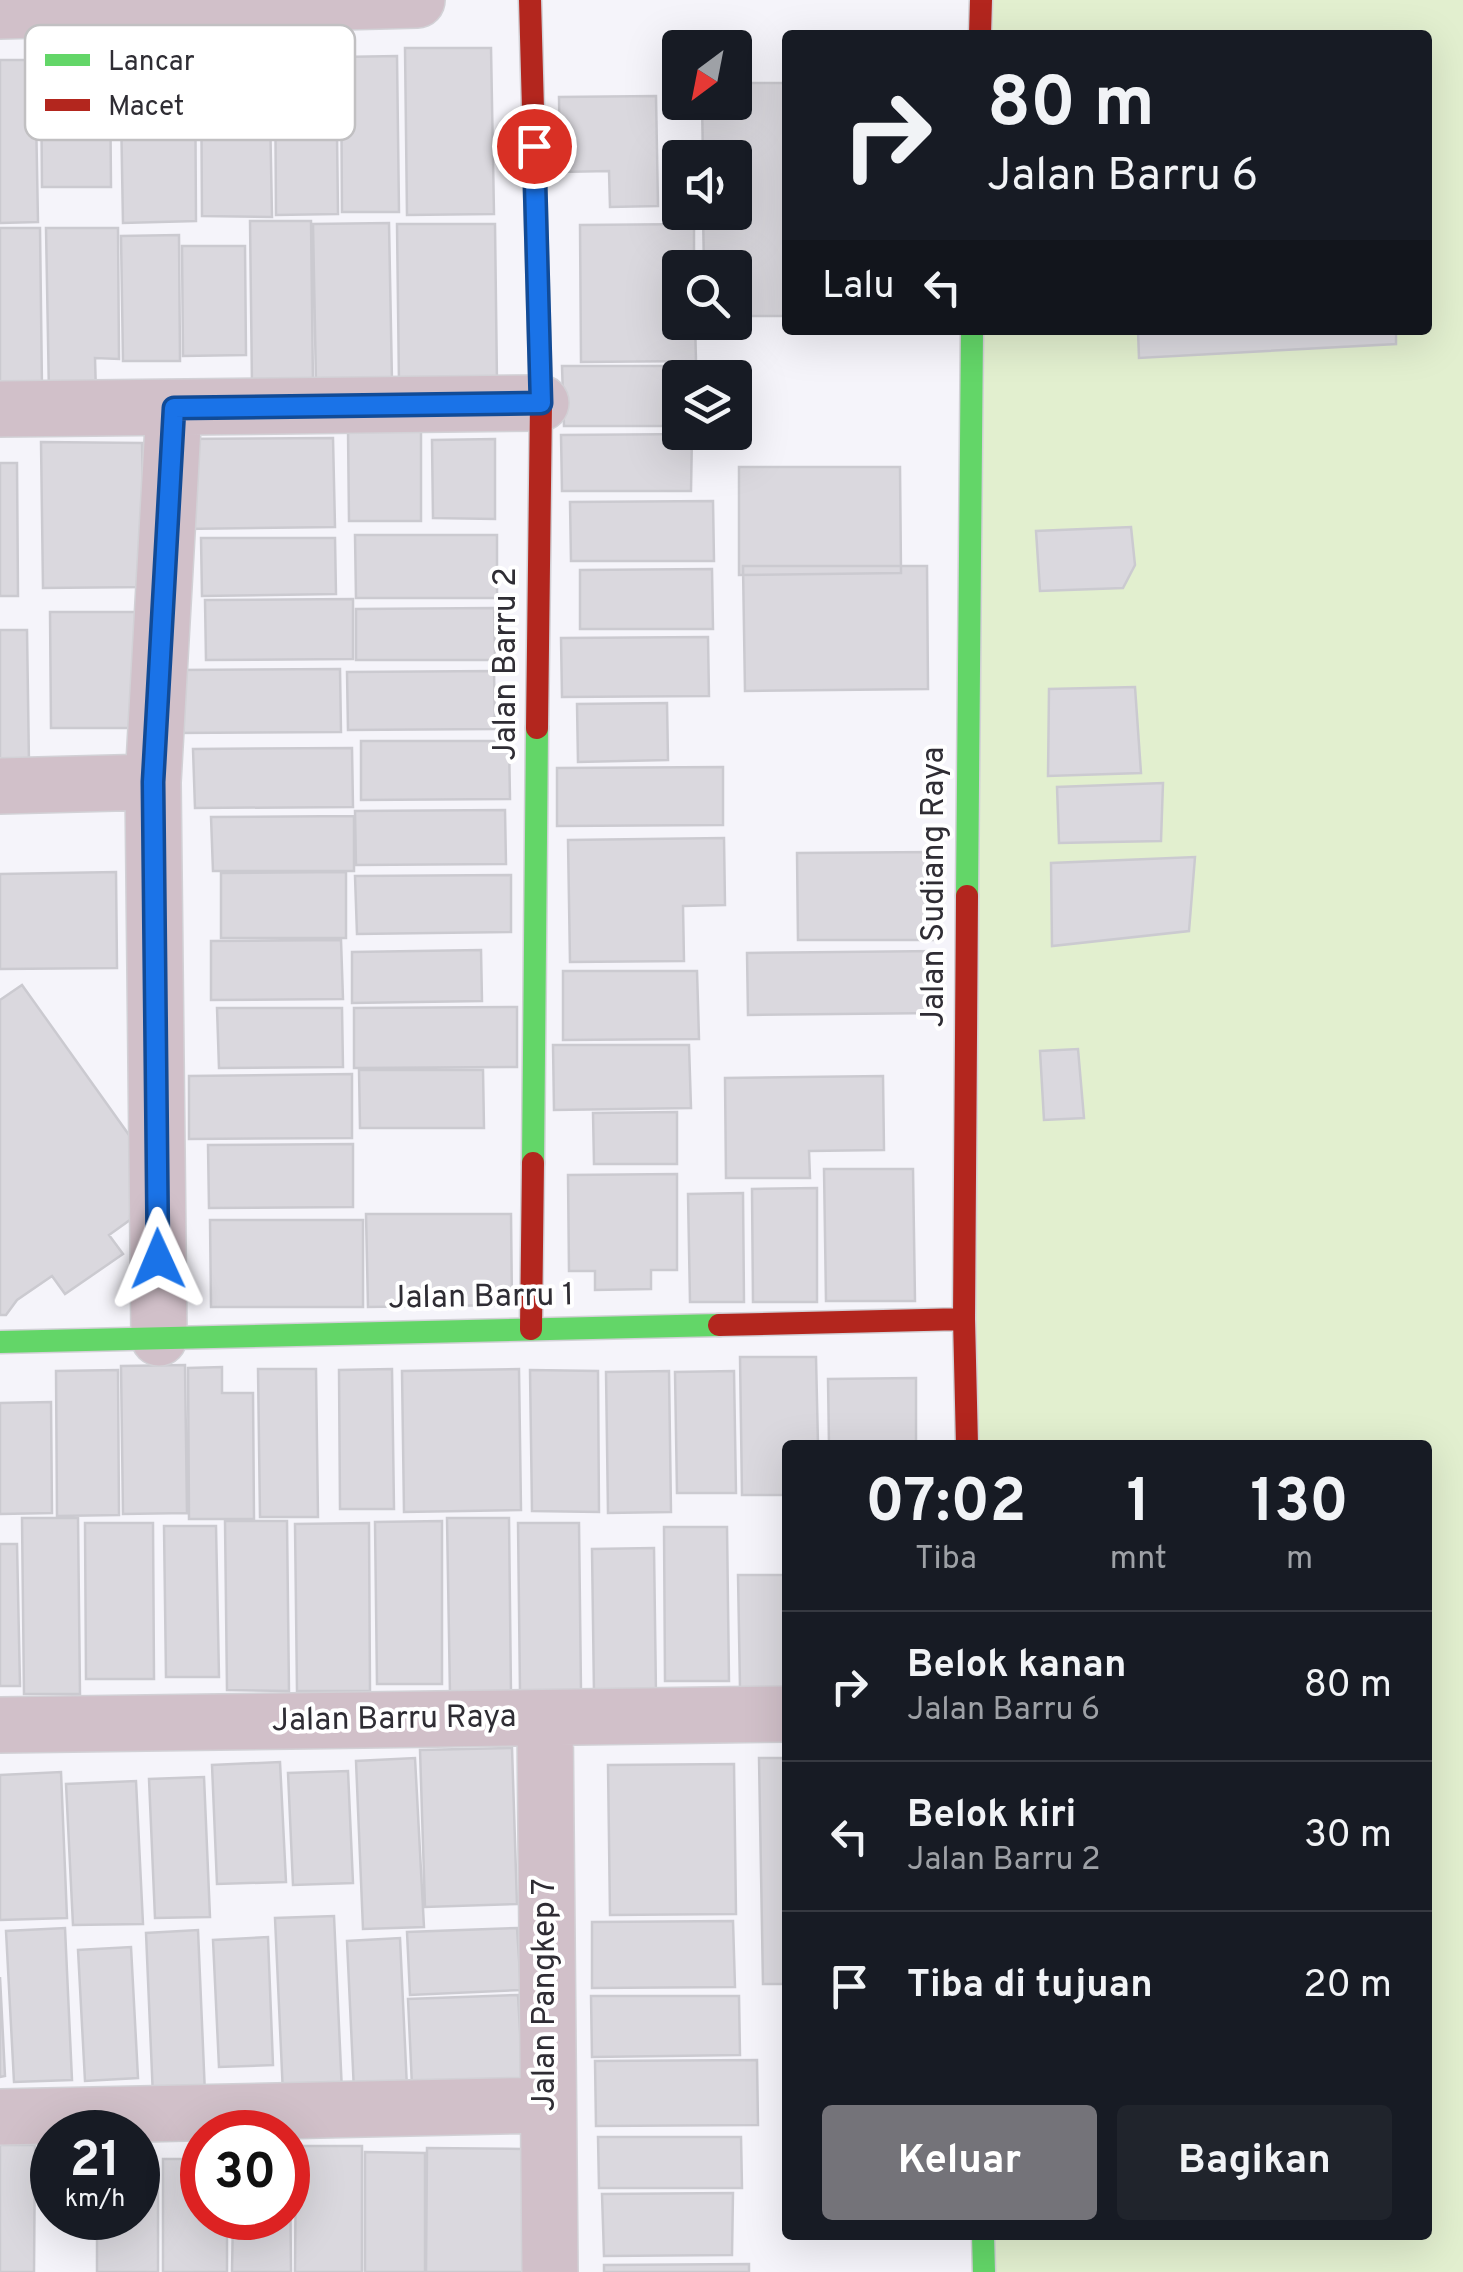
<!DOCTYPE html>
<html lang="id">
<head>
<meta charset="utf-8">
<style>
  :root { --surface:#171b24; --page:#20242c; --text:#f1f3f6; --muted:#9ea1a6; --line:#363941; --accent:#747379 }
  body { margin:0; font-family:Overpass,sans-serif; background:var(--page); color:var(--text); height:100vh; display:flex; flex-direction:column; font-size:38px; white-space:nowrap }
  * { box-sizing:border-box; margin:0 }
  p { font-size:32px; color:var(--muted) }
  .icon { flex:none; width:55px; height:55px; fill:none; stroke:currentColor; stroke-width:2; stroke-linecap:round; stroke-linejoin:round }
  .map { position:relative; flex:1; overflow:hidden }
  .drawer { position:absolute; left:782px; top:1440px; width:650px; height:800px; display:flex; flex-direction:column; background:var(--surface); border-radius:10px; box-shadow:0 10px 40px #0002 }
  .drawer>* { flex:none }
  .hud { position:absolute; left:782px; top:30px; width:650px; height:305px; border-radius:10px; box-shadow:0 10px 40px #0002; background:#171b24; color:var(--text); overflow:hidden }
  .needle { width:65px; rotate:212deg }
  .tools { position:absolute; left:662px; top:30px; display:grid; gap:20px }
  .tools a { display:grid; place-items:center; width:90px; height:90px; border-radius:10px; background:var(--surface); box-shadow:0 10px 40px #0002; font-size:50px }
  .speed { position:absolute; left:30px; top:2110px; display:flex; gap:20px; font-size:50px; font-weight:700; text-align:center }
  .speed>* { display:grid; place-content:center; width:130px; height:130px; border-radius:50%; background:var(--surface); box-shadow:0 10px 40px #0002; line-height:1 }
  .speed small { font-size:25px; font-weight:400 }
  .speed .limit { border:15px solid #d22; background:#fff; color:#111 }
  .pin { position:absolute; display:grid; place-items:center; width:85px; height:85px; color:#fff; margin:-42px; border:5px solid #fff; border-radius:50%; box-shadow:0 2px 10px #0007 }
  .me { position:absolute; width:110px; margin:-55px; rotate:359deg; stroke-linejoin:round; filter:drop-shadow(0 0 8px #0008) }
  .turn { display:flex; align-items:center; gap:35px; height:210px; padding:0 40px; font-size:45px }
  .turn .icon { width:130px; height:130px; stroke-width:2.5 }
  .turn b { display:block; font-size:70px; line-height:85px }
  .then { display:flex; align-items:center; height:95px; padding:0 40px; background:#0003; gap:20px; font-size:38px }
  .eta { display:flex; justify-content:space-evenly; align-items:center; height:170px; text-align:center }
  .eta b { font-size:60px; font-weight:700; line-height:70px }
  .action { display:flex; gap:20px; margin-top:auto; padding:20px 40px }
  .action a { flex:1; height:115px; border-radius:10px; background:var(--accent); color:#fff; font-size:40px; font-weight:700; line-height:115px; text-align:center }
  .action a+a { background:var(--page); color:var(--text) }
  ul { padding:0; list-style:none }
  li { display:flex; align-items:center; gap:30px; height:150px; padding:0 40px; border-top:2px solid var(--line) }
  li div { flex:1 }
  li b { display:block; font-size:38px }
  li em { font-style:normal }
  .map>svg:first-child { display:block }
</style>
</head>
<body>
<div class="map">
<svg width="1463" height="2272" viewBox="0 0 1463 2272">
  <rect width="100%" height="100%" fill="#f5f4fa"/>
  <path fill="#e2efcf" d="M 981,0 L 1463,0 L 1463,2272 L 984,2272 L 983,2235 L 1428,2235 L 1428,1445 L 967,1445 L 972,330 L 1428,330 L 1428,35 L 980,35 Z"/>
  <path fill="#dad8de" stroke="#cbcad0" stroke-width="2.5" d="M 405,48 L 491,48 L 494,214 L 407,215 Z
    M 195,54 L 196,221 L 123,223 L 120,55 Z
    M 397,56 L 399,212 L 342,212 L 341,57 Z
    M 336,57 L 338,214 L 276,215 L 275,58 Z
    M 201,58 L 269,58 L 272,217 L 202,216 Z
    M 0,60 L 35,60 L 38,222 L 0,223 Z
    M 41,71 L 110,71 L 111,187 L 42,187 Z
    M 735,83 L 788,83 L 788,316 L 735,316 L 735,268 L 704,268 L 703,212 L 735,212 L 735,158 L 703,158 L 702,102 L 735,102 Z
    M 656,96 L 658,206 L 610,207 L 609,171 L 560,172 L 559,97 Z
    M 250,221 L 311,221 L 313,385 L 252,386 Z
    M 389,223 L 392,382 L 316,383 L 313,224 Z
    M 397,224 L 495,224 L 497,384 L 399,384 Z
    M 694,224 L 694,268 L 680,268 L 680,322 L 695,322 L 696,361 L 581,362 L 580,225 Z
    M 0,228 L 40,228 L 42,388 L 0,389 Z
    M 46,228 L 118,228 L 119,359 L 95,358 L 96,394 L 49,394 Z
    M 179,235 L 180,361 L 123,361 L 121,236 Z
    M 182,246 L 245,246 L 246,355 L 183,356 Z
    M 1138,330 L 1396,330 L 1396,344 L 1139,358 Z
    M 562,366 L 722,366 L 722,378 L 680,378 L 680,426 L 564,426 Z
    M 421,429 L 421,521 L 349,521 L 348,431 Z
    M 692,434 L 691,491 L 562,491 L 561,435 Z
    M 333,438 L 335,527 L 182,529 L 180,439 Z
    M 495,439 L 495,519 L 433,518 L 432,440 Z
    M 41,442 L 142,443 L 145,587 L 43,588 Z
    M 0,463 L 17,463 L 18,596 L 0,596 Z
    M 739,467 L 900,467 L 901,573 L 739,575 Z
    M 713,501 L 714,561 L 571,561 L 570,502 Z
    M 1131,527 L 1135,565 L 1123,588 L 1040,591 L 1036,531 Z
    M 355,535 L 497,535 L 497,598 L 356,598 Z
    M 201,538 L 335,538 L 336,594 L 202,596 Z
    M 743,566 L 927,566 L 928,689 L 745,691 Z
    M 712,569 L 713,629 L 580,629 L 580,570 Z
    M 353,599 L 353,659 L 206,660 L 205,600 Z
    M 494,608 L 495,660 L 356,660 L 356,609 Z
    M 50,612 L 147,612 L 149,728 L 51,728 Z
    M 0,630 L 27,630 L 29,764 L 0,764 Z
    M 708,637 L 709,696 L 562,697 L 561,638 Z
    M 340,669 L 341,732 L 175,733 L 174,670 Z
    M 494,671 L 495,729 L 348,730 L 347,672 Z
    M 1135,687 L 1141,773 L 1048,776 L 1049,689 Z
    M 667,703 L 668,760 L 578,762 L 577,704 Z
    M 361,741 L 509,741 L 510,799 L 361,800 Z
    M 352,748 L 353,807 L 195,808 L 193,749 Z
    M 723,767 L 723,825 L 557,826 L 557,768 Z
    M 1163,783 L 1161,841 L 1059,843 L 1057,787 Z
    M 505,810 L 506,864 L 356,865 L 355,811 Z
    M 354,816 L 354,871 L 213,871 L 211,817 Z
    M 724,838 L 725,905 L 683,906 L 684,961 L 570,962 L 568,840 Z
    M 934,852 L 935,940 L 798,940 L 797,853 Z
    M 1195,857 L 1189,931 L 1052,946 L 1051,863 Z
    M 116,872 L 117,968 L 0,969 L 0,874 Z
    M 346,872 L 346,938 L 221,938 L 221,873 Z
    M 511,875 L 511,932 L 357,934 L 355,876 Z
    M 341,940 L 343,999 L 211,1000 L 211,941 Z
    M 481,950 L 482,1001 L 352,1003 L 352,952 Z
    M 937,951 L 938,1013 L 748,1015 L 747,953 Z
    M 563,971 L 697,971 L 699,1039 L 563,1040 Z
    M 22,985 L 134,1142 L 134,1217 L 109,1235 L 123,1254 L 65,1294 L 52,1276 L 17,1300 L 6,1315 L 0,1315 L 0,1000 Z
    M 517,1007 L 517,1067 L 354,1068 L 354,1008 Z
    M 217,1008 L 342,1008 L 343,1067 L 219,1068 Z
    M 553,1045 L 689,1045 L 691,1108 L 554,1110 Z
    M 1078,1049 L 1084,1118 L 1044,1120 L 1040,1051 Z
    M 359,1070 L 483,1070 L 484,1128 L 360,1128 Z
    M 352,1074 L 352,1138 L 189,1139 L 189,1076 Z
    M 883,1076 L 884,1150 L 809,1151 L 810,1178 L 726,1178 L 725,1078 Z
    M 677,1112 L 677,1164 L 594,1164 L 593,1113 Z
    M 353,1144 L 353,1207 L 209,1208 L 208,1145 Z
    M 824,1169 L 913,1169 L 915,1301 L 826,1301 Z
    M 677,1174 L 677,1270 L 651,1270 L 651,1289 L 595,1290 L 595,1271 L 569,1271 L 568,1175 Z
    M 817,1188 L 817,1302 L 753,1302 L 752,1189 Z
    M 743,1193 L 744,1302 L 690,1302 L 688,1194 Z
    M 366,1214 L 511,1214 L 512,1305 L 368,1307 Z
    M 210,1220 L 363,1220 L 363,1307 L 211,1307 Z
    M 740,1357 L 816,1357 L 818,1445 L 788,1445 L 788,1495 L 742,1495 Z
    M 185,1365 L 187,1513 L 123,1514 L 121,1366 Z
    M 222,1367 L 222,1393 L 253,1393 L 254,1519 L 189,1519 L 188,1368 Z
    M 258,1369 L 316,1369 L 318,1517 L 260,1517 Z
    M 392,1369 L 394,1509 L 340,1509 L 339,1370 Z
    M 519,1369 L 521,1510 L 404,1512 L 402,1371 Z
    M 118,1370 L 119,1515 L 57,1516 L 56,1371 Z
    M 530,1370 L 598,1371 L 599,1512 L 532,1511 Z
    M 669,1371 L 671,1512 L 608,1513 L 606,1372 Z
    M 734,1371 L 736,1493 L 677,1493 L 675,1372 Z
    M 916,1378 L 916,1445 L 829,1445 L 828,1379 Z
    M 51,1402 L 52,1513 L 0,1514 L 0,1403 Z
    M 22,1518 L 78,1518 L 80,1694 L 24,1694 Z
    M 447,1518 L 509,1518 L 511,1694 L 450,1695 Z
    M 225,1521 L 287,1521 L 289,1691 L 227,1690 Z
    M 442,1521 L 442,1684 L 377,1684 L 375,1522 Z
    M 85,1523 L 153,1523 L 154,1679 L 86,1679 Z
    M 369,1523 L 370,1691 L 297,1691 L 295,1524 Z
    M 518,1523 L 579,1523 L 581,1692 L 520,1692 Z
    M 164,1526 L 216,1526 L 219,1677 L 166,1677 Z
    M 664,1527 L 727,1527 L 729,1681 L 665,1681 Z
    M 0,1544 L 17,1544 L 20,1686 L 0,1686 Z
    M 654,1548 L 656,1695 L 594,1694 L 592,1549 Z
    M 738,1575 L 788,1575 L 788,1688 L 740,1688 Z
    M 512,1748 L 517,1904 L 425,1907 L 420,1750 Z
    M 415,1758 L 424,1927 L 363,1929 L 356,1761 Z
    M 759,1758 L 788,1758 L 788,1984 L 763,1984 Z
    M 280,1762 L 286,1882 L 217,1884 L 212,1765 Z
    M 734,1764 L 736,1914 L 610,1915 L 608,1765 Z
    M 348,1771 L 353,1883 L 293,1885 L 288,1773 Z
    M 61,1772 L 67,1918 L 0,1920 L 0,1775 Z
    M 204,1777 L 210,1917 L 155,1918 L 149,1779 Z
    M 136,1781 L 143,1924 L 73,1925 L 66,1784 Z
    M 334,1916 L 342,2092 L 283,2094 L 275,1918 Z
    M 733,1921 L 735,1987 L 592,1988 L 592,1922 Z
    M 65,1928 L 72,2080 L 14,2082 L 6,1931 Z
    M 517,1928 L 521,1990 L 410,1995 L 407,1932 Z
    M 198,1930 L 205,2094 L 153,2097 L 146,1933 Z
    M 268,1937 L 273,2065 L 219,2067 L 213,1940 Z
    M 400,1938 L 407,2088 L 354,2091 L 347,1941 Z
    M 131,1947 L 138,2078 L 85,2081 L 78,1950 Z
    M 0,1977 L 5,2076 L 0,2077 Z
    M 518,1995 L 523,2082 L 412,2086 L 408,1999 Z
    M 591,1996 L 739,1996 L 740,2055 L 592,2057 Z
    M 757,2060 L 758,2125 L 596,2126 L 595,2061 Z
    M 598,2137 L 741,2137 L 742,2188 L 599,2188 Z
    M 0,2145 L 35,2145 L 34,2272 L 0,2272 Z
    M 296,2146 L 362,2146 L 362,2272 L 295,2272 Z
    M 427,2148 L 522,2149 L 523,2272 L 426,2272 Z
    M 365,2152 L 425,2153 L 425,2272 L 365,2272 Z
    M 163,2159 L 202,2159 L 202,2218 L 227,2218 L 227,2272 L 163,2272 Z
    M 288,2166 L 290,2166 L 291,2272 L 232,2272 L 233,2218 L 288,2218 Z
    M 138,2176 L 158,2176 L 158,2272 L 97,2272 L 97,2218 L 138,2218 Z
    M 733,2193 L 732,2255 L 604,2256 L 602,2194 Z
    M 749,2264 L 749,2272 L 604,2272 L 604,2265 Z"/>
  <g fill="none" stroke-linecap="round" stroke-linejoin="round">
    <defs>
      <path id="street" d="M 0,11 L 417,0
        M 0,409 L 541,403
        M 0,786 L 153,782
        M 159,1338 L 153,782 L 174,408
        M 545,1718 L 550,2272
        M 0,1725 L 788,1714
        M 0,2117 L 547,2105"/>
      <path id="fast" d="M 967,896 L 972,330
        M 533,1163 L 537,728
        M 0,1342 L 719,1325
        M 983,2235 L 984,2272"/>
      <path id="jam" d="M 530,0 L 541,403 L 537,728
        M 980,35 L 981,0
        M 719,1325 L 964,1319
        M 531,1329 L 533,1163
        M 967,1445 L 964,1319 L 967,896"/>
    </defs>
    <use href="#street" stroke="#d2d1d6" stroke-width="58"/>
    <use href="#fast" stroke="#d2d1d6" stroke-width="25"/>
    <use href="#jam" stroke="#d2d1d6" stroke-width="25"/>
    <use href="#street" stroke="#d1c0c9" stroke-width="55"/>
    <use href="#fast" stroke="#63d668" stroke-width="22"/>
    <use href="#jam" stroke="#b3261e" stroke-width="22"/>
  </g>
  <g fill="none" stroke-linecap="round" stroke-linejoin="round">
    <defs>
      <path id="route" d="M 158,1259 L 153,782 L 174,408 L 541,403 L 534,146"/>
    </defs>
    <use href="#route" stroke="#114b97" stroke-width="25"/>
    <use href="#route" stroke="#1a73e8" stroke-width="18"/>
  </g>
  <g text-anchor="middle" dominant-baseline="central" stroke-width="8" stroke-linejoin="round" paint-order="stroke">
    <g font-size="32" fill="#2f2d34" stroke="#fff">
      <text transform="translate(507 664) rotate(-90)">Jalan Barru 2</text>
      <text transform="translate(935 887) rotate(-90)">Jalan Sudiang Raya</text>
      <text transform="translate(481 1298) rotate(-1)">Jalan Barru 1</text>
      <text transform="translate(394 1720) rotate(-1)">Jalan Barru Raya</text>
      <text transform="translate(546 1995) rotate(-90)">Jalan Pangkep 7</text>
    </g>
  </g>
  <rect x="25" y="25" width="330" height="115" rx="15" fill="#fff" stroke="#c1c0c2" stroke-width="2.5"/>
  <rect x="45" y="54" width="45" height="12" fill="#63d668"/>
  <rect x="45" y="99" width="45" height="12" fill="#b3261e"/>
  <g font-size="28" fill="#2f2d34">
    <text x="108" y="70">Lancar</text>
    <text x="108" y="115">Macet</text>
  </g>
</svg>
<div class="tools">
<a><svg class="needle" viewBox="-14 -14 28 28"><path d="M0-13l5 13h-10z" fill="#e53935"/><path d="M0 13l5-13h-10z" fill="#9ea1a6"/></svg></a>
<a><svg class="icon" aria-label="sound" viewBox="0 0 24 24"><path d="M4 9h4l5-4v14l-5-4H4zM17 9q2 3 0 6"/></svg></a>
<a><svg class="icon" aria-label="search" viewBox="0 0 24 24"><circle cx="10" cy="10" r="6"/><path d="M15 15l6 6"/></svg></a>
<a><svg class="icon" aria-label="layers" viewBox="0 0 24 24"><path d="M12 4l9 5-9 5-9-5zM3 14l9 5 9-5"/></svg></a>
</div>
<div class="speed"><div>21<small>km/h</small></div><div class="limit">30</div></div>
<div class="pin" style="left:534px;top:146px;background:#d93025"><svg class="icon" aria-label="arrive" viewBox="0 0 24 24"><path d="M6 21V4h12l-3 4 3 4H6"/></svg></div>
<svg class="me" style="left:158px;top:1259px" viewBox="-20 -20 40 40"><path d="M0-17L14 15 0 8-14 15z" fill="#1a73e8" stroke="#fff" stroke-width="4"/></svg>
<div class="hud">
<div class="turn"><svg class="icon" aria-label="right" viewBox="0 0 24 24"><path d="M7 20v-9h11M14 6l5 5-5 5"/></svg><div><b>80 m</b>Jalan Barru 6</div></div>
<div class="then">Lalu<svg class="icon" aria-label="left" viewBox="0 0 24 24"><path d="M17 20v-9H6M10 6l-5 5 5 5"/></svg></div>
</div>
<section class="drawer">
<div class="eta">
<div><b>07:02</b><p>Tiba</p></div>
<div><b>1</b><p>mnt</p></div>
<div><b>130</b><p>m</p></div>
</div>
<ul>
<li><svg class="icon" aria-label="right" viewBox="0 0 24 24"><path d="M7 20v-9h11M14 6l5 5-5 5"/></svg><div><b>Belok kanan</b><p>Jalan Barru 6</p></div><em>80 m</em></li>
<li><svg class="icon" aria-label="left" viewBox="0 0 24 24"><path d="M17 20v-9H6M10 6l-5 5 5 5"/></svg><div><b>Belok kiri</b><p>Jalan Barru 2</p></div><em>30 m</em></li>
<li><svg class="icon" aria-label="arrive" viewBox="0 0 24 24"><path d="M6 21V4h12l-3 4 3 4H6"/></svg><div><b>Tiba di tujuan</b></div><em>20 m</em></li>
</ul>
<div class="action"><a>Keluar</a><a>Bagikan</a></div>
</section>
</div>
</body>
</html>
